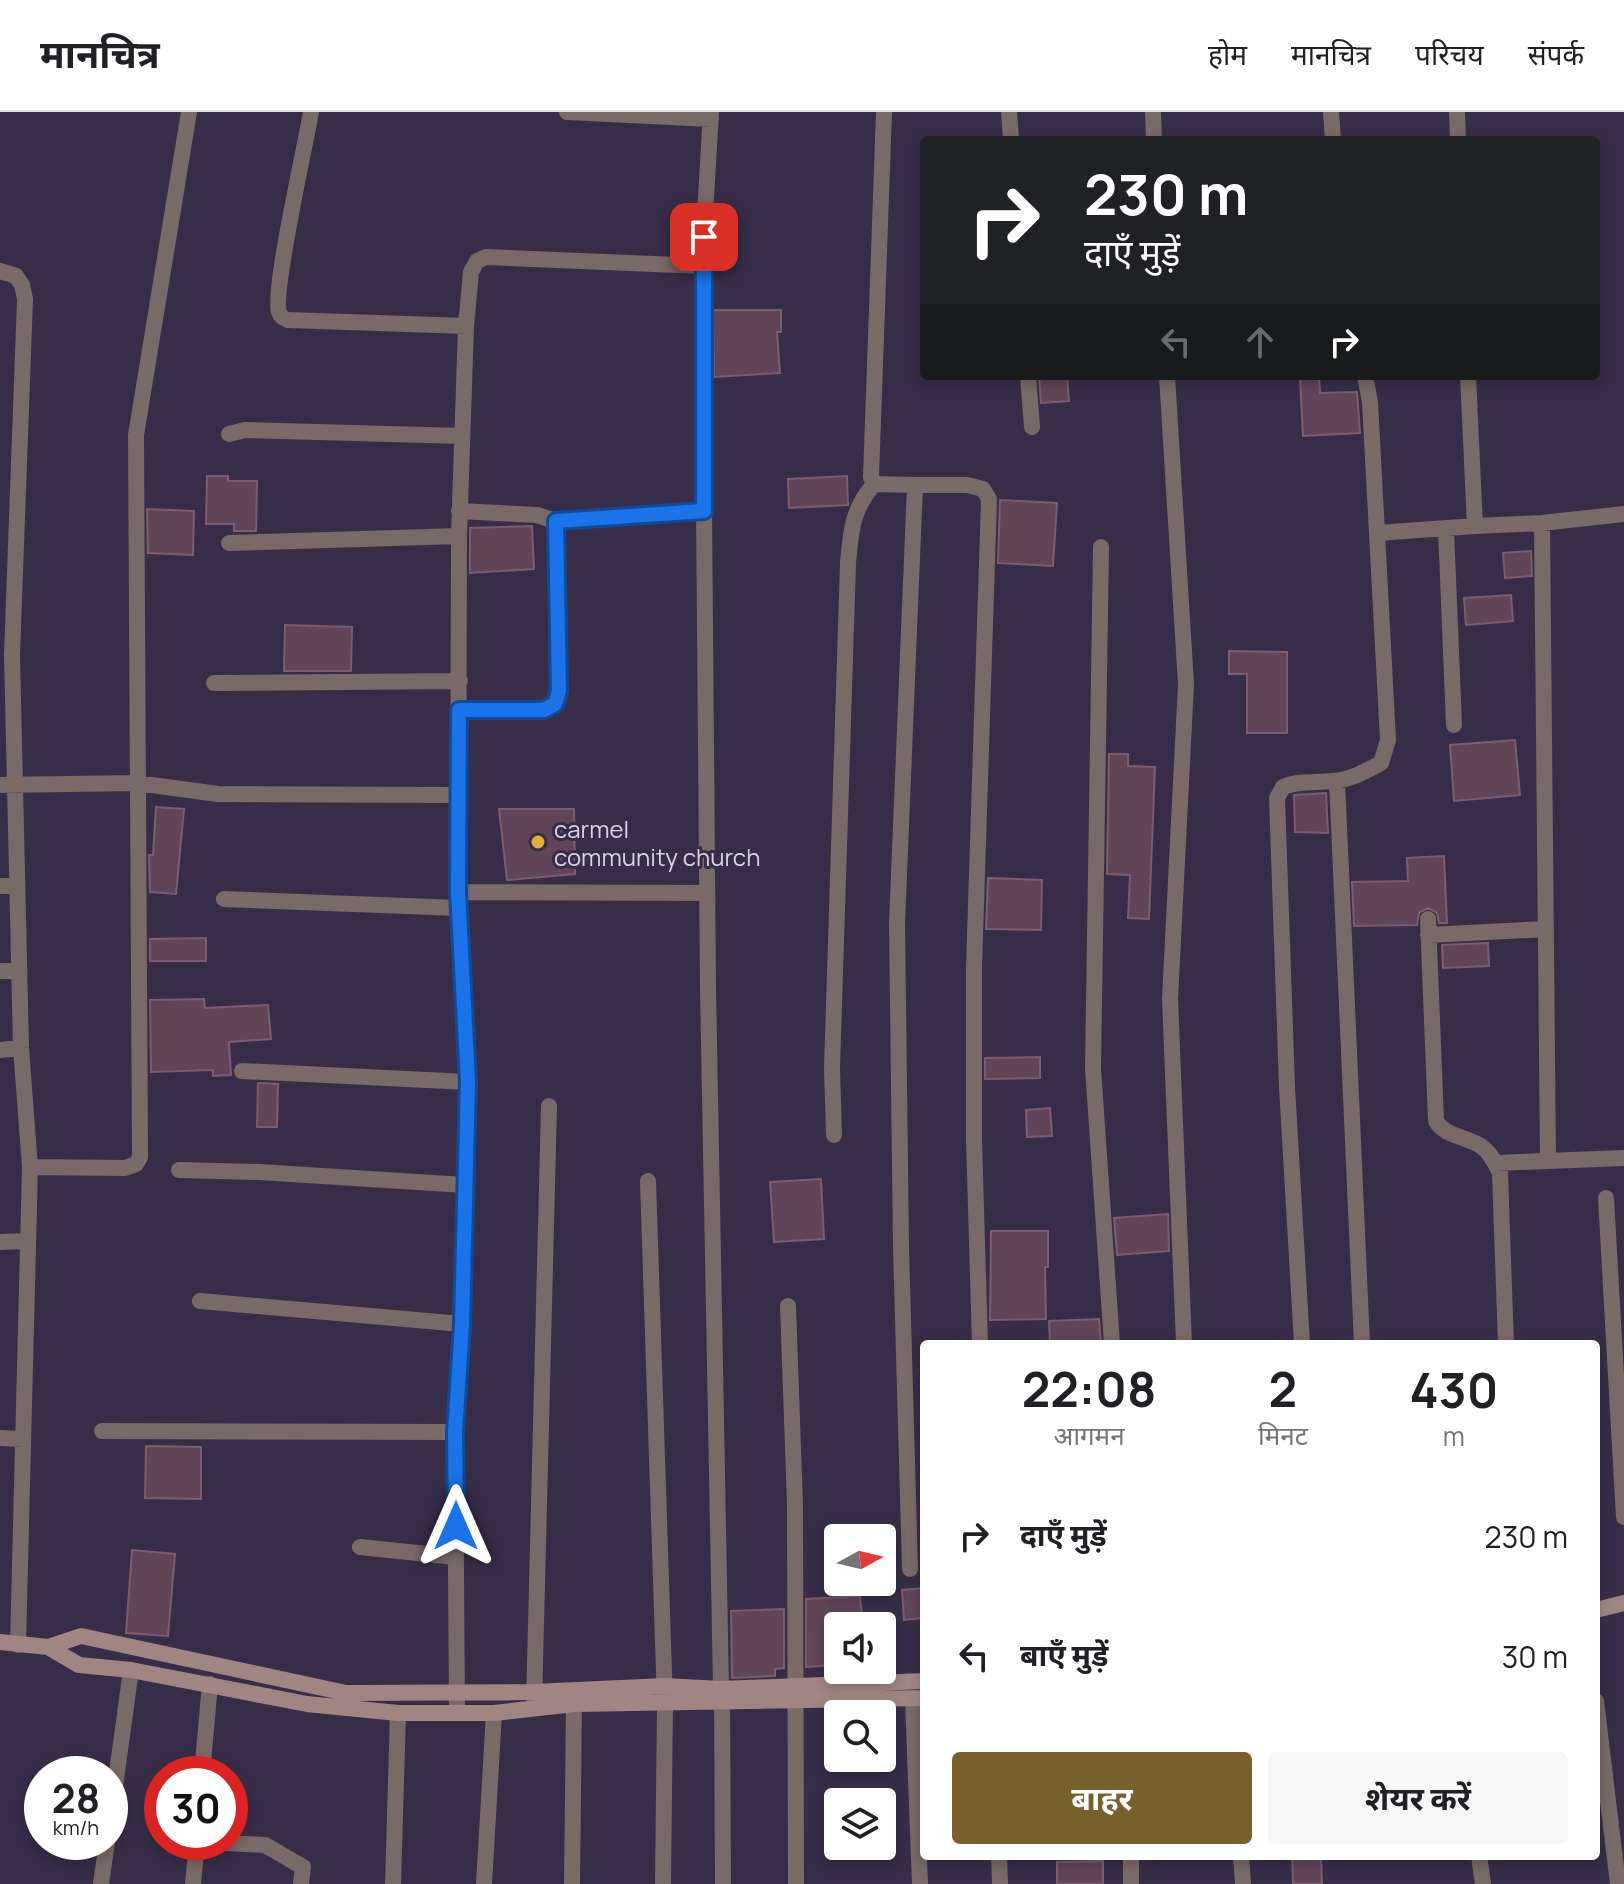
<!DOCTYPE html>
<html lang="hi">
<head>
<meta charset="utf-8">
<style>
  :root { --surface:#fff; --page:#f6f6f6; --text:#202124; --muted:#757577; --line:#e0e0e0; --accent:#78602c }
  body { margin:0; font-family:Manrope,"Noto Sans Devanagari",sans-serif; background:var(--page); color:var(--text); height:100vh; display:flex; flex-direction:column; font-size:30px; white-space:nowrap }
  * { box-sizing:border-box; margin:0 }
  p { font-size:26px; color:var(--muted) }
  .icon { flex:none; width:44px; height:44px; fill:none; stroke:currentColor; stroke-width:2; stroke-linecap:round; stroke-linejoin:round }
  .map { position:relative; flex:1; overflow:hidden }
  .drawer { position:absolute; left:920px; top:1228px; width:680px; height:520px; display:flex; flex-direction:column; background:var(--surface); border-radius:8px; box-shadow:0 4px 12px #0003 }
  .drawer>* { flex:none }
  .banner { position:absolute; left:920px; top:24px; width:680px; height:244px; border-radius:8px; box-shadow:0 4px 12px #0003; background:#202124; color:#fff; overflow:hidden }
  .needle { width:52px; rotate:82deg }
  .tools { position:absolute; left:824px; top:1412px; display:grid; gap:16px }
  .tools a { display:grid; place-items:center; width:72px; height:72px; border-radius:8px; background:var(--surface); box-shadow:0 4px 12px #0003; font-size:40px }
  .speed { position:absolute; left:24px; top:1644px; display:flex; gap:16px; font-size:40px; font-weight:700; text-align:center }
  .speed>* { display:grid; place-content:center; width:104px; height:104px; border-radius:50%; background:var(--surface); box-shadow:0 4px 12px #0003; line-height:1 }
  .speed small { font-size:20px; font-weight:400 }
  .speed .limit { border:12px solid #d22; background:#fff; color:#111 }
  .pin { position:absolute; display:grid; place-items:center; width:68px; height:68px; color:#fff; margin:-34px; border-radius:16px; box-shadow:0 4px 12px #0006 }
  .me { position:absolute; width:88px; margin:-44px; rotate:0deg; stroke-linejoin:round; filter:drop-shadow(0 0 6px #0008) }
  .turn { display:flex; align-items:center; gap:28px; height:168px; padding:0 32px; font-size:36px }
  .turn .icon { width:104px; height:104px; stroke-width:2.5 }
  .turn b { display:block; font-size:56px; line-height:68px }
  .lanes { display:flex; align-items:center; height:76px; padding:0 32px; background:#0003; justify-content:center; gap:40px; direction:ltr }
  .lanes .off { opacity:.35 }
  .eta { display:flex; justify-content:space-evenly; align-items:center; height:136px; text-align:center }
  .eta b { font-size:48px; font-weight:700; line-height:56px }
  .primary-button { display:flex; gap:16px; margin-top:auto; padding:16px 32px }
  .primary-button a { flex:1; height:92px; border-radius:8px; background:var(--accent); color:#fff; font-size:32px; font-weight:700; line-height:92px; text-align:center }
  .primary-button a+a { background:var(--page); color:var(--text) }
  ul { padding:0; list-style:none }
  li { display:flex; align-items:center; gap:24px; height:120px; padding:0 32px }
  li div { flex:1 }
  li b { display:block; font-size:30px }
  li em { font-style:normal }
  header { display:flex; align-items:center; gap:48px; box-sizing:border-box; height:112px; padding:0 40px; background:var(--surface); border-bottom:2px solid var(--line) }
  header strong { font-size:38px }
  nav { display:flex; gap:44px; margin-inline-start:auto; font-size:28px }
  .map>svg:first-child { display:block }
</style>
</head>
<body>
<header>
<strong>मानचित्र</strong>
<nav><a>होम</a><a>मानचित्र</a><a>परिचय</a><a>संपर्क</a></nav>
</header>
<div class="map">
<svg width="1624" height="1772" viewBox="0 0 1624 1772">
  <rect width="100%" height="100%" fill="#372d48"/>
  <path fill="#604458" stroke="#7a5d71" stroke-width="2" d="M 713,198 L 781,198 L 781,220 L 777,220 L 780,261 L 714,265 Z
    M 1039,264 L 1067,264 L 1069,289 L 1041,291 Z
    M 1300,264 L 1319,264 L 1320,281 L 1357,280 L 1360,321 L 1303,324 Z
    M 207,364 L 228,364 L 228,369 L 257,369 L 256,419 L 234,419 L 234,412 L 206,412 Z
    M 847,364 L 848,393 L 789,396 L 788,367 Z
    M 1000,388 L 1057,391 L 1053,454 L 998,451 Z
    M 147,397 L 194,399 L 193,443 L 148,441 Z
    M 532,414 L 534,457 L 470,461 L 470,416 Z
    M 1531,439 L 1532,464 L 1505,466 L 1503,441 Z
    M 1511,483 L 1513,509 L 1466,513 L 1464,486 Z
    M 285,513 L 352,515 L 351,559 L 284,559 Z
    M 1229,539 L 1287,540 L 1287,621 L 1247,621 L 1247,562 L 1229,562 Z
    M 1515,628 L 1520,683 L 1454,689 L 1450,633 Z
    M 1109,642 L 1128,642 L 1128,654 L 1155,655 L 1149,807 L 1128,806 L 1130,763 L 1107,762 Z
    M 1326,681 L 1328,721 L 1295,720 L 1294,683 Z
    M 156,695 L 184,697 L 176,782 L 150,780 L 149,743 L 153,743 Z
    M 499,697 L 574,697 L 575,762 L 507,768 Z
    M 1444,744 L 1447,811 L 1439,811 L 1437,801 L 1428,796 L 1419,801 L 1417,813 L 1354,814 L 1352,770 L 1408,769 L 1407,746 Z
    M 988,766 L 1042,768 L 1041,818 L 986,817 Z
    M 206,826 L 206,849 L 150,849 L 150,827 Z
    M 1488,831 L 1489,854 L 1443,856 L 1442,833 Z
    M 204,887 L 205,896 L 268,893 L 271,927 L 229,930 L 231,963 L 213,964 L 213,958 L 151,960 L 150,888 Z
    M 1040,945 L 1040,966 L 985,967 L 985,946 Z
    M 258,971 L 278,972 L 277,1015 L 257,1015 Z
    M 1050,996 L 1052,1024 L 1027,1025 L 1026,998 Z
    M 821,1067 L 824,1127 L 774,1130 L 770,1070 Z
    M 1168,1102 L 1169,1139 L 1117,1143 L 1114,1106 Z
    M 991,1119 L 1048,1119 L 1048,1155 L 1045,1155 L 1046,1207 L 990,1208 Z
    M 1099,1207 L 1101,1232 L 1050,1232 L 1049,1209 Z
    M 146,1334 L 201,1335 L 201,1387 L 145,1386 Z
    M 132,1438 L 175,1442 L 168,1524 L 126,1521 Z
    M 924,1476 L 924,1506 L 904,1508 L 902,1478 Z
    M 860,1484 L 863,1514 L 838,1514 L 838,1553 L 806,1555 L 806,1487 Z
    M 784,1497 L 784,1556 L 775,1557 L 775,1564 L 732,1566 L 731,1499 Z
    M 1292,1744 L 1321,1744 L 1322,1772 L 1293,1772 Z
    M 1103,1749 L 1103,1772 L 1057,1772 L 1057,1750 Z"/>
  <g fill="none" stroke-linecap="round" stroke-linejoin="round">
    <path stroke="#796967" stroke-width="16" d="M 311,0 C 306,31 272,180 279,200 C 281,205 283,206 288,208 L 466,214
      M 567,0 L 711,7
      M 711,0 L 702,154 L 708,876 L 721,1577
      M 884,0 L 871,365 L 874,372 L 915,373 L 897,811 L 901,1135 L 910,1457
      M 1009,0 L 1011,28
      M 1153,0 L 1154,28
      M 1331,0 L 1333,28
      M 1457,0 L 1458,28
      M 0,159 L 16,164 L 22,173 L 25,187 L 12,543 L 21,936 L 30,1055 L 18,1533
      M 1028,264 L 1032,315
      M 1167,264 L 1186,572 L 1170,887 L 1184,1232
      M 1468,264 L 1475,414 L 1542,411 L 1624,402
      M 229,322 L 245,318 L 462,324
      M 915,373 L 967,373 L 983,377 L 989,387 L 974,855 L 974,1028 L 980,1232
      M 556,409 L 704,399
      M 1542,411 L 1548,1049
      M 1446,417 L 1454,613
      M 1377,421 L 1475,414
      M 229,431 L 459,424
      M 1101,435 L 1093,956 L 1112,1232
      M 214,571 L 460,569
      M 459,598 L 544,598 L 555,592 L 559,579 L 556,409 L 537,403 L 459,399
      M 1337,669 L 1362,1232
      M 0,673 L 137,671 L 218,682 L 457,683
      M 0,774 L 17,774
      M 458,780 L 707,781
      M 224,787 L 459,796
      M 1428,807 L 1436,1009 C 1444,1024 1467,1025 1481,1034 C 1490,1040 1495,1051 1500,1061 L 1506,1232
      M 1428,823 L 1546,817
      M 0,859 L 19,859
      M 0,938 L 21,936
      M 242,959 L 468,970
      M 834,1023 L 832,956 L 848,451 C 851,418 852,398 874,372
      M 1495,1051 L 1624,1046
      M 30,1055 L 125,1056 L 136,1052 L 140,1045 L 136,323 L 189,0
      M 179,1058 L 259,1060 L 465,1073
      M 648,1069 L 665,1591 L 663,1772
      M 1606,1086 L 1624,1405
      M 0,1130 L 28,1129
      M 200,1189 L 462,1212
      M 788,1194 L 795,1393 L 796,1772
      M 1302,1232 L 1287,975 L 1277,686 L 1283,675 C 1299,668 1316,671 1333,669 C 1350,668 1366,659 1381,651 L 1388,628 L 1370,290 L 1365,264
      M 102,1319 L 455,1320
      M 0,1326 L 23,1327
      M 360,1435 L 456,1445
      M 913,1587 L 920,1772
      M 722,1589 L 723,1772
      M 1596,1589 L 1618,1772
      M 534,1592 L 549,994
      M 457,1599 L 455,1320 L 462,1212 L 468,970 L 458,780 L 459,424 L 466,214 L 471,160 L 477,149 L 486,145 L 702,154
      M 202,1662 L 210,1572
      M 110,1711 L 131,1558
      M 204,1730 L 265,1733 L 303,1755 L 301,1772
      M 999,1744 L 1000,1772
      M 1241,1744 L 1243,1772
      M 1479,1744 L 1483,1772
      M 101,1772 L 107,1730
      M 193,1772 L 197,1730
      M 393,1772 L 398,1601
      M 484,1772 L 494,1601
      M 572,1772 L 574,1592
      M 1131,1772 L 1131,1744"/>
    <path stroke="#a08683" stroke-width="16" d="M 1596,1498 L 1624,1491
      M 0,1530 L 48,1535 L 81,1524 L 346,1581 L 534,1580 L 664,1574 L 721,1577 L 924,1569
      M 48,1535 L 79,1553 L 131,1558 L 307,1592 L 398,1601 L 494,1601 L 574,1592 L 924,1586"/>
  </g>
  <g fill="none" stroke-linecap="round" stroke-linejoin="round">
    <defs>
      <path id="route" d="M 456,1414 L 455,1320 L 462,1212 L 468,970 L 458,780 L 459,598 L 544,598 L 555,592 L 559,579 L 556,409 L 704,399 L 704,125"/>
    </defs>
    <use href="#route" stroke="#114b97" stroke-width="20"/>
    <use href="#route" stroke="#1a73e8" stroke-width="14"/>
  </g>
  <circle fill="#e4ae35" stroke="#372d48" stroke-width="3" cx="538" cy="730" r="8"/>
  <g text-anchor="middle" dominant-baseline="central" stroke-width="6" stroke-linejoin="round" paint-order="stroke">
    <g font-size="24" fill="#d8d3e4" stroke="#372d48" text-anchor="start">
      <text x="554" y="716">carmel<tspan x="554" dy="28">community church</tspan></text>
    </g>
  </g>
</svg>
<div class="tools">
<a><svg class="needle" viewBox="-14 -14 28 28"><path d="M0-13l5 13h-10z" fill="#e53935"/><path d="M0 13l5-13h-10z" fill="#757577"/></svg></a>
<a><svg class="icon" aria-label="sound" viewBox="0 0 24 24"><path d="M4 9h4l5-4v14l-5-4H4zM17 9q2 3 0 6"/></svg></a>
<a><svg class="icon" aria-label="search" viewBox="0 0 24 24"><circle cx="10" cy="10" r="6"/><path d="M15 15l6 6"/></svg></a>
<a><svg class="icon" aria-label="layers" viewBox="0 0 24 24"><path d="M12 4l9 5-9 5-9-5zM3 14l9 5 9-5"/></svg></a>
</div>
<div class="speed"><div>28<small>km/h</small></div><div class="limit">30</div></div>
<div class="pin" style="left:704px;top:125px;background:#d93025"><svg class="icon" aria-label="arrive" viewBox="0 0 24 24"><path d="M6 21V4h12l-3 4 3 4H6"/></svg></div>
<svg class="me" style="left:456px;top:1414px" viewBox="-20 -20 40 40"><path d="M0-17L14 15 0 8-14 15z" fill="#1a73e8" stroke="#fff" stroke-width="4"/></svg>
<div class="banner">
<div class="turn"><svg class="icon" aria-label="right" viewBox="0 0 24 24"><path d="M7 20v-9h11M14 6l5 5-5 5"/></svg><div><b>230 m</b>दाएँ मुड़ें</div></div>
<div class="lanes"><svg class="icon off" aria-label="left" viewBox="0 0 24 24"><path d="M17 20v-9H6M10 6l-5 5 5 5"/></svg><svg class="icon off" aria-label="ahead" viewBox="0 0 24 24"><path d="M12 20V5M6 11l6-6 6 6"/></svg><svg class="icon" aria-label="right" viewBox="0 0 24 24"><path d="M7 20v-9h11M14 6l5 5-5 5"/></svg></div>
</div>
<section class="drawer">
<div class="eta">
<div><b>22:08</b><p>आगमन</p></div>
<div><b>2</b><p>मिनट</p></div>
<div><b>430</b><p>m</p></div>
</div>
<ul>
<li><svg class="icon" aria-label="right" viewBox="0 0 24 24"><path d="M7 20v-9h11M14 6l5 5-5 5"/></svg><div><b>दाएँ मुड़ें</b></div><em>230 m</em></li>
<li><svg class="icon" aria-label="left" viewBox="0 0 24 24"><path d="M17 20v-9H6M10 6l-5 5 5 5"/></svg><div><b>बाएँ मुड़ें</b></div><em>30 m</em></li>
</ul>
<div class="primary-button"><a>बाहर</a><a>शेयर करें</a></div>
</section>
</div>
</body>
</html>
